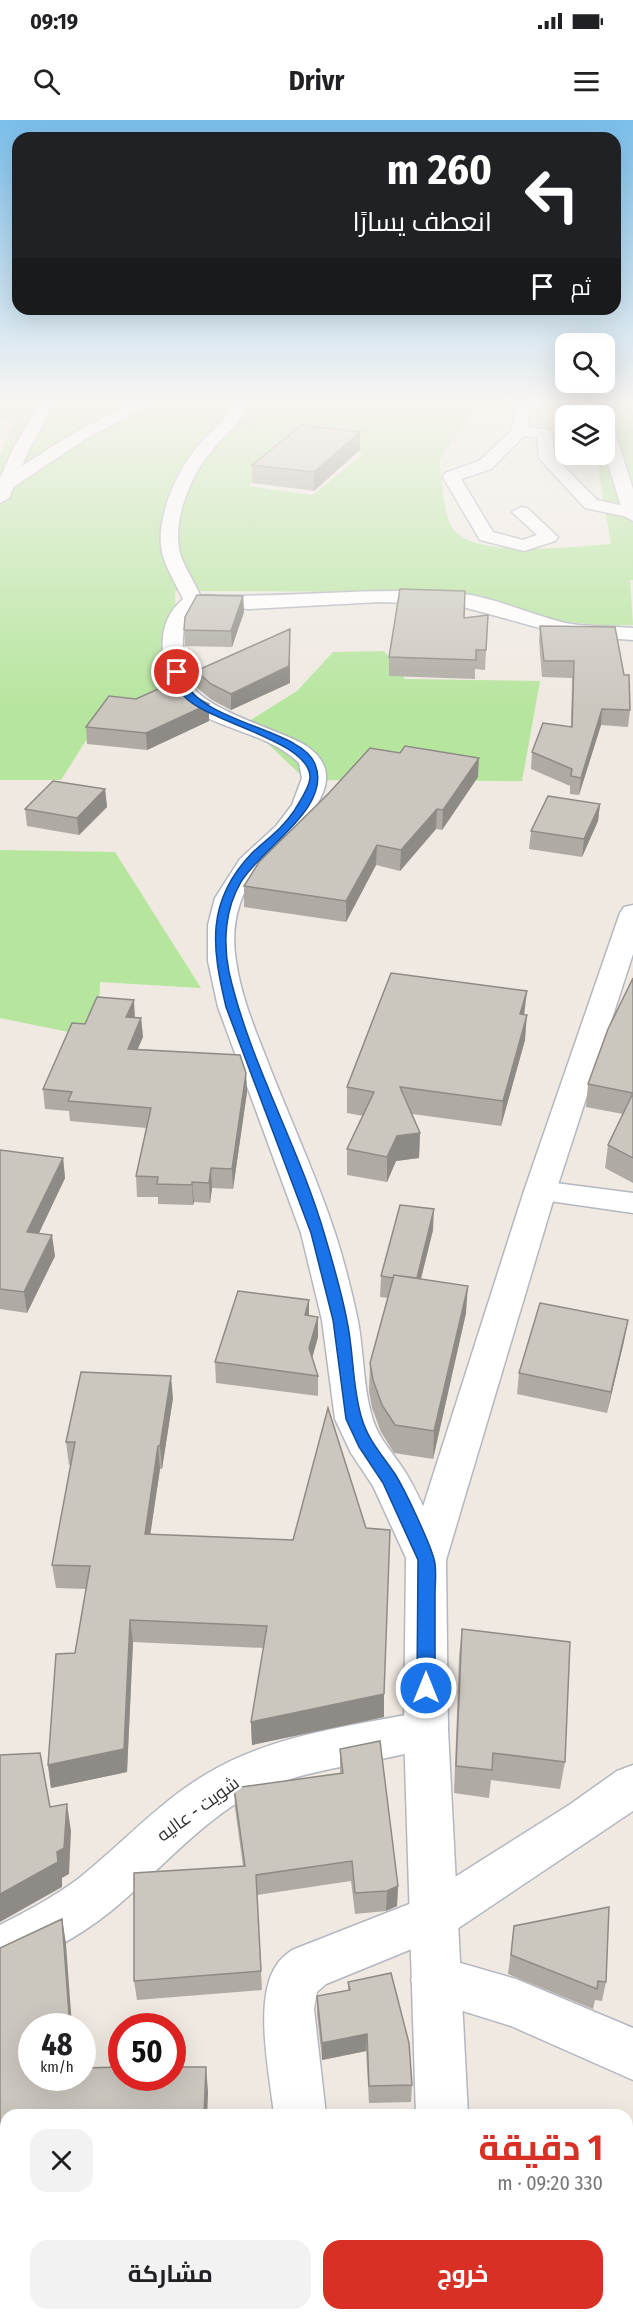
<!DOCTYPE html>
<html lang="ar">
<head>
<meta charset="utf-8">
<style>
  :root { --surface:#fff; --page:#f2f2f2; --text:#202124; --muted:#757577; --accent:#d93025 }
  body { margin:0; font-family:"Fira Sans Condensed",Cairo,sans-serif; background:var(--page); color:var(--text); direction:rtl; height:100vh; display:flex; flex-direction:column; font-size:22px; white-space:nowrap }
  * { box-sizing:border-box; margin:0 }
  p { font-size:20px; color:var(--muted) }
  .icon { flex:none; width:33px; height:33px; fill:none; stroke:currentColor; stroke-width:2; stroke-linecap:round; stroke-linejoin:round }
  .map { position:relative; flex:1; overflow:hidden; direction:ltr }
  .details { position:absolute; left:0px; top:1989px; width:633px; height:212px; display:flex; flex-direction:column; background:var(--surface); border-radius:18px 18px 0 0; box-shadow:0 6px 24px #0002; direction:rtl }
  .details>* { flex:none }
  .top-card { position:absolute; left:12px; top:12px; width:609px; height:183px; border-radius:18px; box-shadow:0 6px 24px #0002; direction:rtl; background:#202124; color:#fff; overflow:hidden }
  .tools { position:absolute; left:555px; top:213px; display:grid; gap:12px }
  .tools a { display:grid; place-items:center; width:60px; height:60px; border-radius:12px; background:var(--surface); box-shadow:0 6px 24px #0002; font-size:30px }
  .speed { position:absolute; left:18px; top:1893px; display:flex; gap:12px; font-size:30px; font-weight:700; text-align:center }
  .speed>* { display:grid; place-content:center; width:78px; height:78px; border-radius:50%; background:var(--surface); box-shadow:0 6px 24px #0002; line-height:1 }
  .speed small { font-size:15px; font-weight:400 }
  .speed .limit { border:9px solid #d22; background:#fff; color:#111 }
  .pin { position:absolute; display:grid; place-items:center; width:51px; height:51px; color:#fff; margin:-26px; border:3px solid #fff; border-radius:50%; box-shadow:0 2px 6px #0007 }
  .me { position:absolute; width:66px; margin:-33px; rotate:0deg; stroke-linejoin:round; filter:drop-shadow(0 0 4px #0008) }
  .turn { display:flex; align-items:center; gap:21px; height:126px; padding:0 30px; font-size:27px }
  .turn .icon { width:78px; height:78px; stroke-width:2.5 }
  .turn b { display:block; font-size:42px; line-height:51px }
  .then { display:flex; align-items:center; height:57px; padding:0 30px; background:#0003; gap:12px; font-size:22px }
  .round { display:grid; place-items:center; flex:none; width:63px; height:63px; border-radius:18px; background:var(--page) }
  .head { display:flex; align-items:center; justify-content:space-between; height:102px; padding:0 30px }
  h1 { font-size:36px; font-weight:700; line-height:45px; color:var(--accent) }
  .action { display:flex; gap:12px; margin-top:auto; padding:12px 30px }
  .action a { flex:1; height:69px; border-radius:18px; background:var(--accent); color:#fff; font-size:24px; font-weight:700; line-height:69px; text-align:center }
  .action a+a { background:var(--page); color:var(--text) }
  .status { display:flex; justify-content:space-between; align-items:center; height:42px; padding:0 30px; background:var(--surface); direction:ltr }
  .status svg { height:16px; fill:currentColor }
  header { display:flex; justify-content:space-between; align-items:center; height:78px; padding:0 30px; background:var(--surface); font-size:27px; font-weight:700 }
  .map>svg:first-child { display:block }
</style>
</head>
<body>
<div class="status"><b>09:19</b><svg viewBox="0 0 49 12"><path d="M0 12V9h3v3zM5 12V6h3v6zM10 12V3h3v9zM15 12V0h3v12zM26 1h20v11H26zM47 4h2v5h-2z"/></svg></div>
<header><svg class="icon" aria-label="menu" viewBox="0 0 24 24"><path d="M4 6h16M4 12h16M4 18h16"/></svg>Drivr<svg class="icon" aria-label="search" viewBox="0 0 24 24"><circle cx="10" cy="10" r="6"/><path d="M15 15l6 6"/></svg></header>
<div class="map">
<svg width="633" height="2200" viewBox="0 0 633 2200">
  <rect width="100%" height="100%" fill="#efe9e1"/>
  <path fill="#b6e59e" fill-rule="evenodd" d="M 0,279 L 480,279 L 439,341 C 442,357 444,398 453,409 C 477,440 575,426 611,424 L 596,336 L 604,334 L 604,296 L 596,295 L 596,279 L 633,279 L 633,460 L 630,460 L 633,505 L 599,505 L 558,501 L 404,472 L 175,471 L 177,559 L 166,583 L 111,581 L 61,660 L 0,660 L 0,335 L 15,301 L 0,300 ZM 302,325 L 364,333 L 313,375 L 248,366 Z
    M 384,531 L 405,559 L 540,561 L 522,661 L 306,660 L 246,603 L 297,571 L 333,532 Z
    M 0,730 L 115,732 L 201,868 L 100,862 L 98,918 L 0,898 Z"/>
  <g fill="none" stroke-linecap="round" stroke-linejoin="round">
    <defs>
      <path id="minor" d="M 141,279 L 161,279 L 84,320 L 12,368 L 0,368 L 0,360 L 72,314 Z
        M 238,279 L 253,279 C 241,305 226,312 210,333 C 190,357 172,401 180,433 C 184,447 194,461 200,475 C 285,479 370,466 455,473 C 493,476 528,494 565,503 C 586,507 611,506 633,508 L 633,520 L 565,515 L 456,485 L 380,482 L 249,489 L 198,486 C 185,497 182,511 183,528 C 184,540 185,554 191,564 C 205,590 277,609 305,625 C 368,666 272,725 252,758 C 236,784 231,811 236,841 C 241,876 254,907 267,940 C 289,997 316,1055 335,1113 C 344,1141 352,1172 358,1201 C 364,1233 363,1269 373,1300 C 379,1319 393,1333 404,1350 C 421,1377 433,1410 446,1440 L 440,1451 L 426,1456 L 412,1451 L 373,1366 L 351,1333 L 335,1299 L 322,1200 L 301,1113 L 218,887 L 208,841 L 208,805 L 215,778 L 240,739 L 276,706 L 292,685 L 302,658 L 299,643 C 253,598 170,615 163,533 C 161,511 166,494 183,479 C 176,464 165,447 162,432 C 155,400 177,349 199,325 C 213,309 228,299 238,279 Z
        M 531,279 L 551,279 L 528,293 L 528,307 L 551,310 L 555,337 L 597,380 L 633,388 L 633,398 L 585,388 L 539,338 L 537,317 L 524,316 L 491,349 L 461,359 L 493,412 L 523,420 L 537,415 L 512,392 L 521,387 L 527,388 L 558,417 L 555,421 L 524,431 L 480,420 L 443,357 L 445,353 L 479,341 L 512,310 L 515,288 Z
        M 540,1061 L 633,1073 L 633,1093 L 529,1078 L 524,1071 L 529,1064 Z
        M 633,1645 L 633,1691 L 451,1813 L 326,1864 L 317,1872 L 314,1889 L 326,1995 L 274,1995 C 270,1955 252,1877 278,1843 C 281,1838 287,1834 292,1830 L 417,1781 L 569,1685 L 617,1651 Z
        M 436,1836 L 516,1859 L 633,1908 L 633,1960 L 511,1906 L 418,1877 L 411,1860 L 418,1843 Z
        M 160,2194 L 225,2194 L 223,2200 L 157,2200 Z"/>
      <path id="tertiary" d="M 42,279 L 57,279 L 29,329 L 9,378 L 0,383 L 0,358 L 13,329 Z
        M 426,1591 L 442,1597 L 448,1610 L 442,1623 C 375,1647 302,1644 240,1681 C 192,1711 155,1755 111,1791 C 79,1817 39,1838 0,1853 L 0,1805 C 27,1791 54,1777 78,1759 C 122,1724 160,1681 208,1653 C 274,1614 353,1606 426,1591 Z"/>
      <path id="secondary" d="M 596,279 L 612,279 L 615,313 L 633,369 L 633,401 L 624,396 L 604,331 L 604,296 L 598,296 Z
        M 633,785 L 633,834 L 556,1071 L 446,1440 L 448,1610 L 468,1995 L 416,1995 L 404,1610 L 406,1440 L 524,1071 L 620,793 L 624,787 Z
        M 422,2194 L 479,2194 L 480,2200 L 422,2200 Z"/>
    </defs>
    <use href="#minor" stroke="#b4b7c1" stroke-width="3"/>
    <use href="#tertiary" stroke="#b4b7c1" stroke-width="3"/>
    <use href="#secondary" stroke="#b4b7c1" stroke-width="3"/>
    <use href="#minor" fill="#fff" fill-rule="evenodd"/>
    <use href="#tertiary" fill="#fff" fill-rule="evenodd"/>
    <use href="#secondary" fill="#fff" fill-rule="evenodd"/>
  </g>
  <path fill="#afaba4" d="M 360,330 L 314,371 L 252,363 L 252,345 Z
    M 243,476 L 244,492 L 232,527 L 185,526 L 184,510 Z
    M 488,495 L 485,550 L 475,549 L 475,559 L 389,556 L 389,537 L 464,498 Z
    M 540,506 L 630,590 L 628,607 L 601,605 L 579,675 L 570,674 L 570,666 L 531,649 L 532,632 L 571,606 L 572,558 L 542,557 L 539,521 Z
    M 196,551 L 290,563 L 231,590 L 212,580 L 197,568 Z
    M 209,601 L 147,630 L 87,624 L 86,607 Z
    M 478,657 L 442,710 L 436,709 L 400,751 L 376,745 L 346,802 L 244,787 L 244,766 Z
    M 105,669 L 107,687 L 79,715 L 27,706 L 25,689 Z
    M 600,684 L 598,701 L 582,737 L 529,729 L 531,711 Z
    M 633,858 L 633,1063 L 605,1048 L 608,1025 L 623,994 L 586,987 L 588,964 Z
    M 525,895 L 525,920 L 501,1006 L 412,994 L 420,1013 L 419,1038 L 396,1041 L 387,1062 L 347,1055 L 347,1029 L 363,996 L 347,993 L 347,967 Z
    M 135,898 L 141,898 L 143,917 L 137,930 L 246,953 L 247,972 L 233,1069 L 212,1068 L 210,1083 L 194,1082 L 193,1085 L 158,1084 L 158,1077 L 137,1077 L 136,1056 L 146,1008 L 70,1001 L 69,991 L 45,989 L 43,969 L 85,904 Z
    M 0,1030 L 63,1038 L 65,1058 L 39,1113 L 55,1136 L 27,1193 L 0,1189 Z
    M 433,1110 L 421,1159 L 466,1193 L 433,1339 L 394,1333 L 381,1312 L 372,1288 L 369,1271 L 370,1243 L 388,1178 L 380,1177 L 381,1156 Z
    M 309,1180 L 309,1196 L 318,1217 L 312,1238 L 318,1256 L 318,1276 L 216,1263 L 215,1242 Z
    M 624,1221 L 607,1293 L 517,1274 L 519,1253 Z
    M 173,1278 L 162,1349 L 160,1349 L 150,1414 L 384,1597 L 252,1625 L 251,1602 L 264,1528 L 133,1522 L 127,1652 L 51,1668 L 48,1645 L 75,1533 L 86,1469 L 56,1468 L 52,1445 L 71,1345 L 69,1345 L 66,1322 Z
    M 462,1509 L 565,1642 L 560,1669 L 491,1660 L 489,1678 L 454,1673 L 459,1536 Z
    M 340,1629 L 398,1766 L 397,1786 L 386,1791 L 355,1794 L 351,1761 L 257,1775 L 262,1870 L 137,1880 L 134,1861 L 243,1746 L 235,1688 L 234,1668 L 340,1654 Z
    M 62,1799 L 66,1824 L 32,1958 L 208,1971 L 207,1995 L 6,1995 L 6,2076 L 0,2076 L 0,1828 Z
    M 514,1806 L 606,1862 L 602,1881 L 595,1880 L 593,1889 L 508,1854 Z
    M 348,1862 L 412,1965 L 411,1982 L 369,1983 L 366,1931 L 322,1940 L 317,1894 L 317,1876 L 348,1870 Z
    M 0,2133 L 6,2133 L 6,2194 L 155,2194 L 154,2200 L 0,2200 Z
    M 265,2194 L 356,2194 L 370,2200 L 266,2200 Z
    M 481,2194 L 627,2194 L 633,2200 L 481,2200 Z"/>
  <path fill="#8e8b86" d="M 360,312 L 360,330 L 314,371 L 314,352 Z
    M 243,476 L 244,492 L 232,527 L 231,511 Z
    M 290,509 L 290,563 L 231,590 L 231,574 Z
    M 209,584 L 209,601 L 147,630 L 146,613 Z
    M 602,589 L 601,605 L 579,675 L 581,658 Z
    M 479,638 L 478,657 L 442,710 L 443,690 Z
    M 105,669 L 107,687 L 79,715 L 77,698 Z
    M 600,684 L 598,701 L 582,737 L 584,719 Z
    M 437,689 L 436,709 L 400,751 L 401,730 Z
    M 377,725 L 376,745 L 346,802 L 346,781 Z
    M 527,871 L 524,896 L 520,894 Z
    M 134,880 L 135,899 L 126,897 Z
    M 527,895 L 525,920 L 501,1006 L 503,981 Z
    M 141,898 L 143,917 L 129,949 L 128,929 Z
    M 246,953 L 247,972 L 233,1069 L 232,1049 Z
    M 420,1013 L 419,1038 L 396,1041 L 387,1062 L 387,1037 L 397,1016 Z
    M 63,1038 L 65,1058 L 30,1132 L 27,1112 Z
    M 211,1048 L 212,1068 L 210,1083 L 209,1063 Z
    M 192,1062 L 194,1082 L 193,1085 L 192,1065 Z
    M 434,1089 L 433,1110 L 415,1182 L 416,1161 Z
    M 52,1115 L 55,1136 L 27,1193 L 24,1172 Z
    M 468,1166 L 466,1193 L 433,1339 L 434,1311 Z
    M 309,1180 L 309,1201 L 305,1195 Z
    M 318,1197 L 318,1217 L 309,1249 L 309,1228 Z
    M 628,1200 L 624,1221 L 607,1293 L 611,1272 Z
    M 171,1256 L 173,1278 L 162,1349 L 160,1326 Z
    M 158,1326 L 160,1349 L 147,1437 L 145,1414 Z
    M 130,1500 L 133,1522 L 127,1652 L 51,1668 L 48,1645 Z
    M 384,1574 L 384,1597 L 252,1625 L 251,1602 Z
    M 67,1684 L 71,1711 L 69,1754 L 62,1758 L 62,1767 L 0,1802 L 0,1774 L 57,1732 Z
    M 398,1766 L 397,1786 L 386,1791 L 387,1771 Z
    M 62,1799 L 66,1824 L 72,1906 L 63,1906 Z
    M 367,1914 L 366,1931 L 322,1940 L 322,1923 Z
    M 206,1947 L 208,1971 L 207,1995 L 204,1995 Z"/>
  <path fill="#cbc7bf" stroke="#8e8b86" stroke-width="1.5" d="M 302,305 L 360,312 L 314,352 L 252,345 Z
    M 400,469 L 465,471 L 464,498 L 488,495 L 486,530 L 476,530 L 476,540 L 389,537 Z
    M 197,475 L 243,476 L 231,511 L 184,510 L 185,497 Z
    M 540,506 L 615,507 L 624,555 L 629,555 L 630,590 L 602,589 L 581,658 L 571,656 L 572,649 L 532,632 L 543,603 L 572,607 L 574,541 L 544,541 Z
    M 290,509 L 289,546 L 231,574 L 211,564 L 196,551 Z
    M 176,561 L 195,577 L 209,584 L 146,613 L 86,607 L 109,576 L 136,579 Z
    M 405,626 L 479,638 L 443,690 L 437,689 L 401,730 L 377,725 L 346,781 L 244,766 L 259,742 L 329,673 L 370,628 L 400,633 Z
    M 53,661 L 105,669 L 77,698 L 25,689 Z
    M 548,676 L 600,684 L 584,719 L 531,711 Z
    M 391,853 L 527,871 L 520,894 L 527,895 L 503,981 L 400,967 L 420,1013 L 397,1016 L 387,1037 L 347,1029 L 374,972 L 347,967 Z
    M 633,858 L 633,1038 L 608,1025 L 633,973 L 588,964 L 608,909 Z
    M 97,877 L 134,880 L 126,897 L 141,898 L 128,929 L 240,935 L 246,953 L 232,1049 L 211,1048 L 209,1063 L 192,1062 L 192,1065 L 157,1064 L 158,1057 L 136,1056 L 151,988 L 68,981 L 72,972 L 43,969 L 72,903 L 85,904 Z
    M 0,1030 L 63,1038 L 27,1112 L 52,1115 L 24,1172 L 0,1169 Z
    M 400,1085 L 434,1089 L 417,1158 L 394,1155 L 393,1158 L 381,1156 Z
    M 394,1155 L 468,1166 L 434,1311 L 395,1305 L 382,1285 L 373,1260 L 370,1243 Z
    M 238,1171 L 309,1180 L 305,1195 L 318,1197 L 309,1228 L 318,1256 L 215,1242 Z
    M 540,1183 L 628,1200 L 611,1272 L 519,1253 Z
    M 81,1252 L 171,1256 L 160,1326 L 158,1326 L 145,1414 L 293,1420 L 328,1288 L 366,1408 L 390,1410 L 384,1574 L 251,1602 L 267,1506 L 130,1500 L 124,1629 L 48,1645 L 56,1534 L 75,1533 L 90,1446 L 52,1445 L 75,1322 L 66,1322 Z
    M 462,1509 L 570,1522 L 565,1642 L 493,1633 L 492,1650 L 456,1646 Z
    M 380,1621 L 398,1766 L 387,1771 L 355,1773 L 352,1741 L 256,1755 L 261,1851 L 134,1861 L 134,1753 L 245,1746 L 234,1668 L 343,1653 L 340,1629 Z
    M 40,1633 L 50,1687 L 67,1684 L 64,1728 L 57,1732 L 58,1742 L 0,1774 L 0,1635 Z
    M 609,1787 L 606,1862 L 598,1861 L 597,1869 L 511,1835 L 514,1806 Z
    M 62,1799 L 69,1895 L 63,1906 L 32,1906 L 32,1958 L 82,1958 L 82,1948 L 122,1947 L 122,1958 L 172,1958 L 172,1947 L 206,1947 L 204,1995 L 6,1995 L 6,2053 L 0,2053 L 0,1828 Z
    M 391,1853 L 409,1923 L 412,1965 L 369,1966 L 367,1914 L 322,1923 L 317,1876 L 350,1870 L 348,1862 Z
    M 0,2133 L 6,2133 L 6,2185 L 0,2185 Z
    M 627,2179 L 633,2179 L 633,2200 L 496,2200 L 496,2194 L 627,2194 Z
    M 269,2194 L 356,2194 L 370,2197 L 370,2200 L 270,2200 Z"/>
  <linearGradient id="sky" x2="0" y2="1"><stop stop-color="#7abfeb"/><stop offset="0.48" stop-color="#f8f5f2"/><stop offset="1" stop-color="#f8f5f2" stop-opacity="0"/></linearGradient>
  <rect width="633" height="587" fill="url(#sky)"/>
  <path fill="#1a73e8" stroke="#114b97" stroke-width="1.5" d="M 177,549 L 181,552 C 191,603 301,607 315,644 C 333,688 260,729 241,762 C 225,789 223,822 229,852 C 250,944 299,1026 325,1116 C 333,1144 342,1173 347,1201 C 354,1233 352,1268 362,1299 C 368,1320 383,1336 395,1354 C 405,1370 429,1421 434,1439 C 437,1449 435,1463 435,1474 C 435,1505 435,1536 435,1568 L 432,1573 L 426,1575 L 419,1573 L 417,1568 L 418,1440 L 383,1363 L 359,1327 L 346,1299 L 333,1200 L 311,1113 L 226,887 C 212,828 205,782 252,733 C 267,719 282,709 294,691 C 299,682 309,669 310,658 C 312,621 206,602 184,576 C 177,569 174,561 173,552 Z"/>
  <g text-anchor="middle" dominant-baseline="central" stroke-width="5" stroke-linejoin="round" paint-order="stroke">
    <g font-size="18" fill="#2e2e2e" stroke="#fff">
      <text transform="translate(198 1689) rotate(-36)">شويت - عاليه</text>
    </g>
  </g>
</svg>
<div class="tools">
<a><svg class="icon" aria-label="search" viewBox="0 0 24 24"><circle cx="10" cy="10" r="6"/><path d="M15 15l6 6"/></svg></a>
<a><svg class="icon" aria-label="layers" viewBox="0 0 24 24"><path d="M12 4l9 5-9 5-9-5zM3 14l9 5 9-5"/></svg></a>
</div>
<div class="speed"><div>48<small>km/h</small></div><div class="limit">50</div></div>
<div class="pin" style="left:177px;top:552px;background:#d93025"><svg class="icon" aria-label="arrive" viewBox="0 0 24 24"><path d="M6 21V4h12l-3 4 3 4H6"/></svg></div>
<svg class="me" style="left:426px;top:1568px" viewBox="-20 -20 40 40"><circle r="17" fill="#1a73e8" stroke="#fff" stroke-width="3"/><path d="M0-11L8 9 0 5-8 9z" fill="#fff"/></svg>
<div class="top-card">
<div class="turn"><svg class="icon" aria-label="left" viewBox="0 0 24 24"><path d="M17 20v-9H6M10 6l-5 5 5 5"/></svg><div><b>260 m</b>انعطف يسارًا</div></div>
<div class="then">ثم<svg class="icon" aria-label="arrive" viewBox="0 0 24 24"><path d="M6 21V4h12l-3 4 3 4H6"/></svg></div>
</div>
<section class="details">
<div class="head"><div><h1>1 دقيقة</h1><p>330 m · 09:20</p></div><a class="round"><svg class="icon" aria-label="close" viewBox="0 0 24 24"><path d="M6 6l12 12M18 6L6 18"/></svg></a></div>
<div class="action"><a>خروج</a><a>مشاركة</a></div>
</section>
</div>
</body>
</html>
